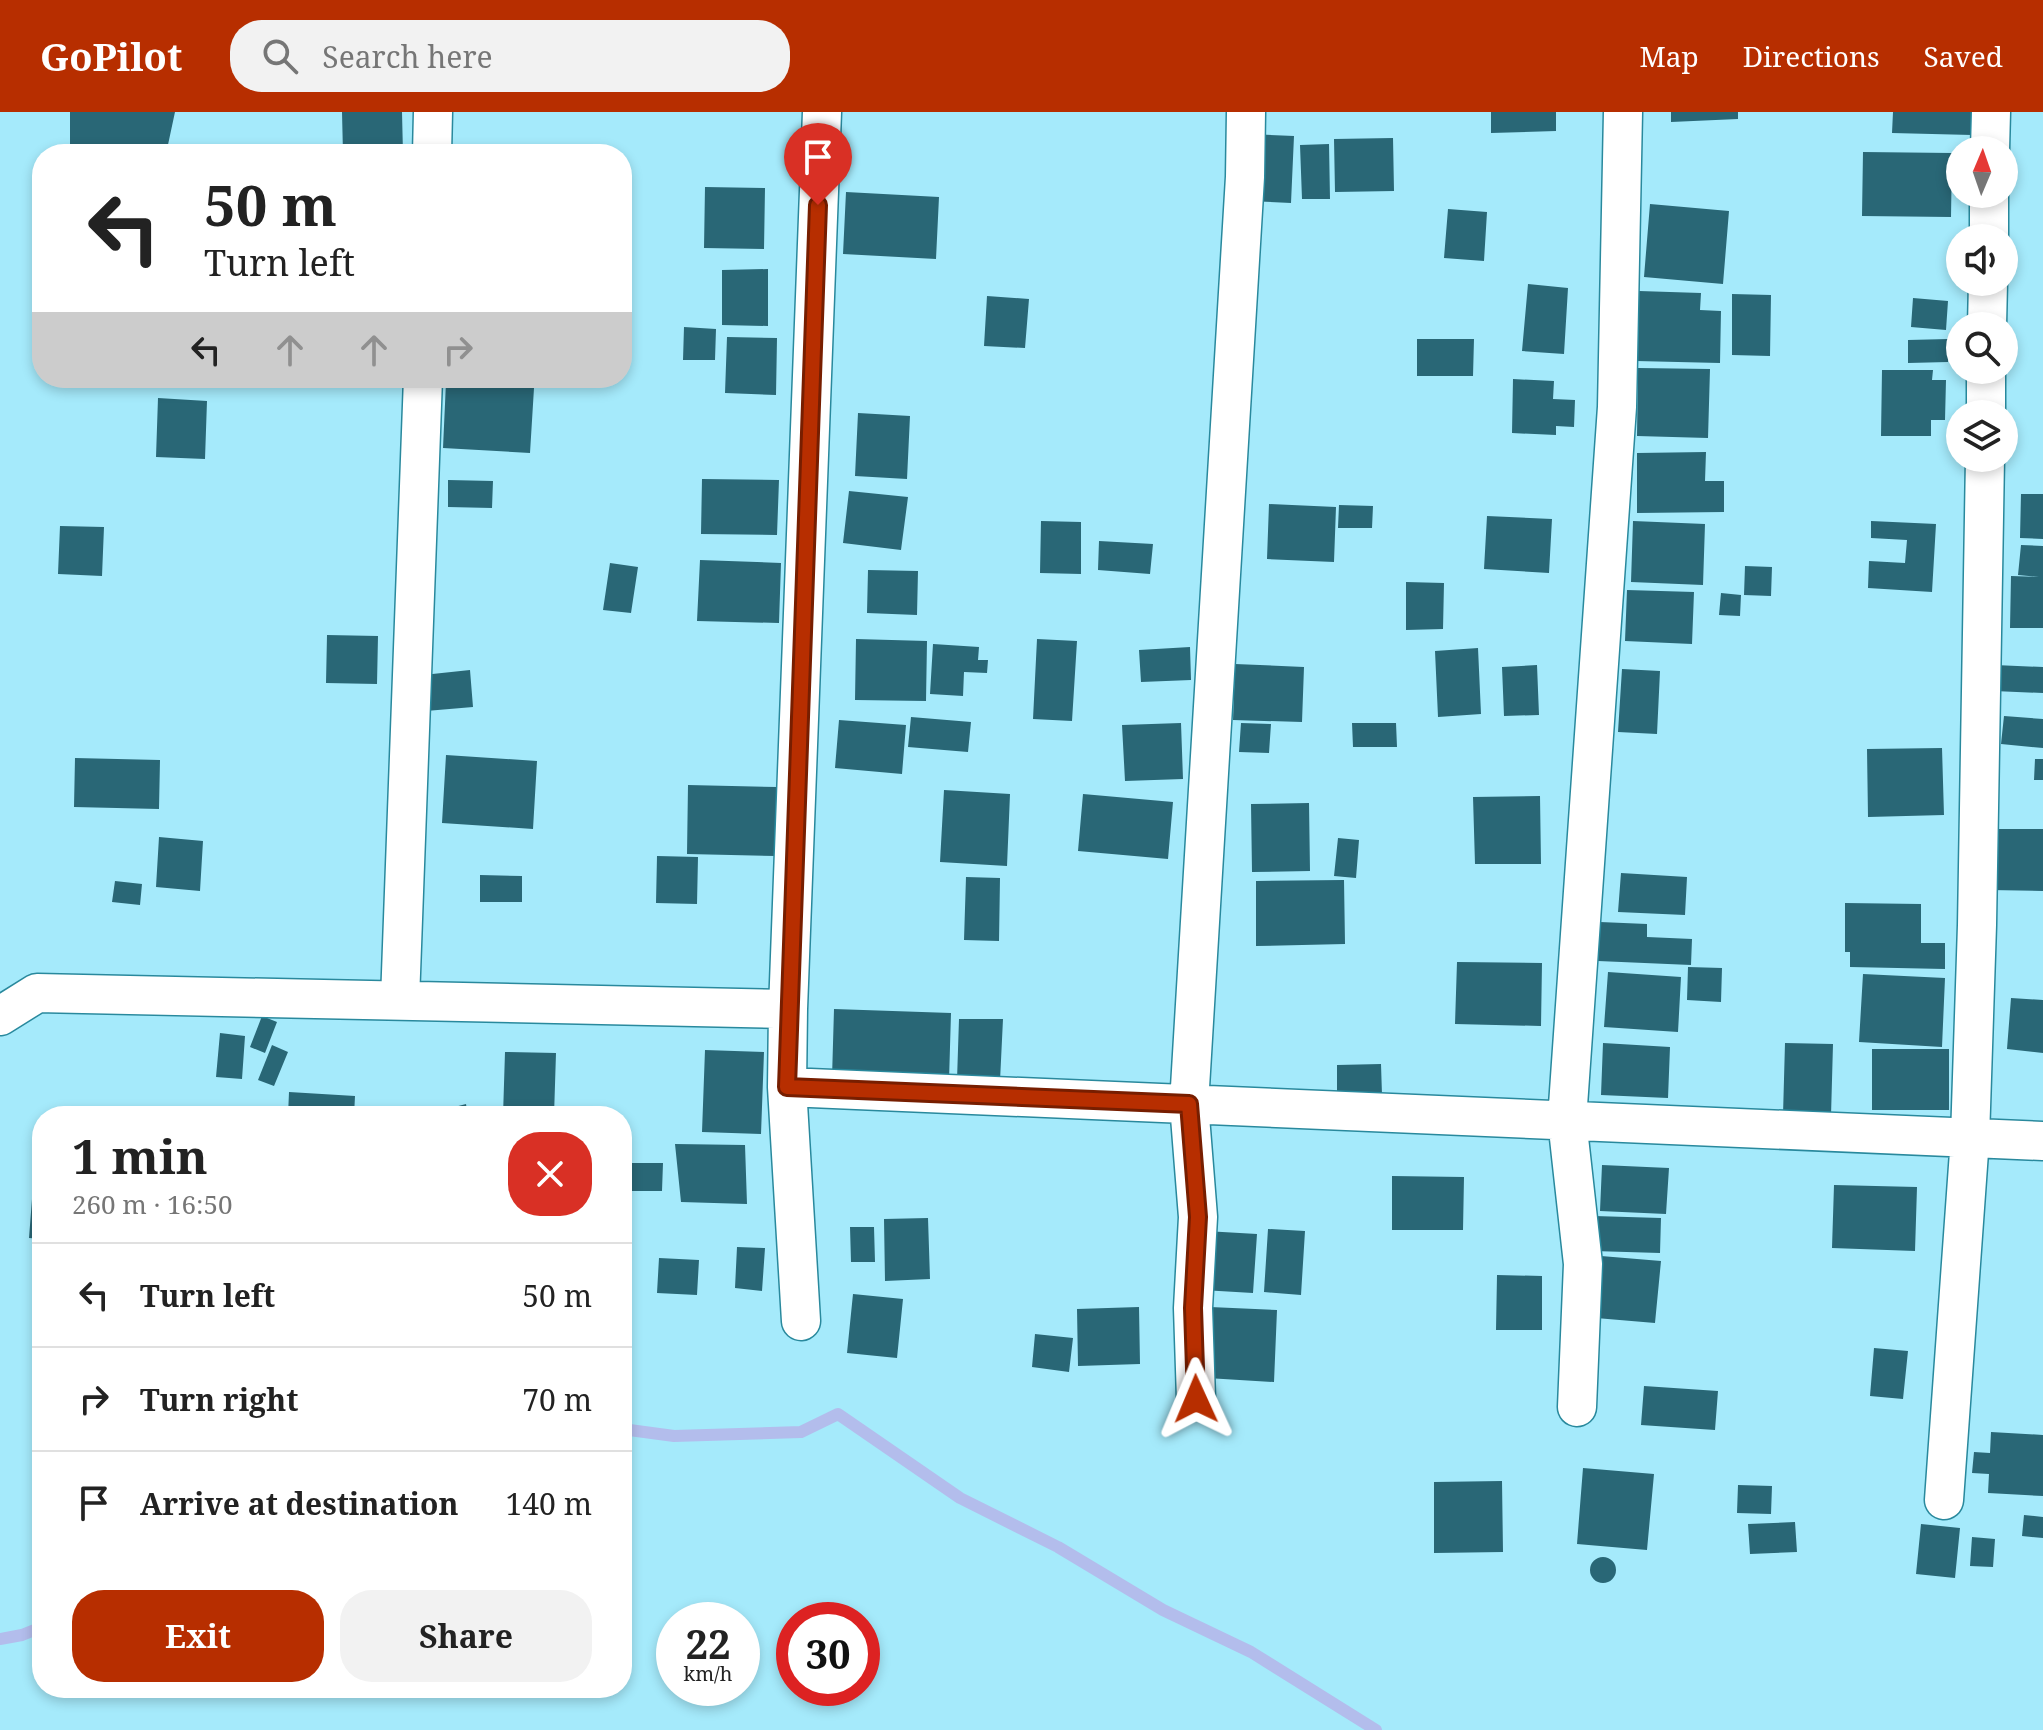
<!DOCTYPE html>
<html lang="en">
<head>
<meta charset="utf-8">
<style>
  :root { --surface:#fff; --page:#f2f2f2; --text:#222; --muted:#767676; --line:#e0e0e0; --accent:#b72e00 }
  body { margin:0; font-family:"Noto Serif",serif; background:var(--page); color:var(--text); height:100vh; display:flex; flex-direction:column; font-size:30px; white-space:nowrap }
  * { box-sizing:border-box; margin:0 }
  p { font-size:26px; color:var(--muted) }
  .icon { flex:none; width:44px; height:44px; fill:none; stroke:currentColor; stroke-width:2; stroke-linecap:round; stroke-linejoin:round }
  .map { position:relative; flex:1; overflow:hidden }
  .panel { position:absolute; left:32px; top:994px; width:600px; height:592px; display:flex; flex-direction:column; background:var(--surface); border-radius:32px; box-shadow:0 4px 12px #0003 }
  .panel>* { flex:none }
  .top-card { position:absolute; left:32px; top:32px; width:600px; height:244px; border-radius:32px; box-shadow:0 4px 12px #0003; background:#fff; color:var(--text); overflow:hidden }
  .needle { width:52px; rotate:2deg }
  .fabs { position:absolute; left:1946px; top:24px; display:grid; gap:16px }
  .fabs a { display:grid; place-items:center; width:72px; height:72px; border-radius:50%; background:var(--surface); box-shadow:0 4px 12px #0003; font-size:40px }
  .speed { position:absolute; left:656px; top:1490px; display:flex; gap:16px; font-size:40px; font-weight:700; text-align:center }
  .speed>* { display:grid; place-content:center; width:104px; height:104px; border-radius:50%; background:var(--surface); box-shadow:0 4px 12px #0003; line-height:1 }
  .speed small { font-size:20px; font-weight:400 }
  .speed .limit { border:12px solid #d22; background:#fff; color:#111 }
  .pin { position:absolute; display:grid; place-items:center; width:68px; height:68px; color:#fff; margin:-82px -34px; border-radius:50% 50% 50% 0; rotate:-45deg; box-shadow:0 0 8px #0007 }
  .pin .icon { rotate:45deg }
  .me { position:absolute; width:88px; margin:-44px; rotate:359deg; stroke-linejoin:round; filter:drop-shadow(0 0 6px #0008) }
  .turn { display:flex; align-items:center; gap:28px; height:168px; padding:0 40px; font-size:36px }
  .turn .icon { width:104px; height:104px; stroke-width:2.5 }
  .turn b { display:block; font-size:56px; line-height:68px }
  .lanes { display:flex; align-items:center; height:76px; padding:0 40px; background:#0003; justify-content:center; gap:40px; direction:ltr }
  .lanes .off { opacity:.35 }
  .round { display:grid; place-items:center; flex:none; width:84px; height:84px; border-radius:32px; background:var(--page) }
  .summary { display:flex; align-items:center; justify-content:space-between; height:136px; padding:0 40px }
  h1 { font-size:48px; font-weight:700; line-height:60px }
  .button { display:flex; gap:16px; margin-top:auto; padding:16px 40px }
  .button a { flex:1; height:92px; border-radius:32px; background:var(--accent); color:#fff; font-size:32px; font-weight:700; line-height:92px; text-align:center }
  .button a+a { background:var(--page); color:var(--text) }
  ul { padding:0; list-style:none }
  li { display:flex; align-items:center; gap:24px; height:104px; padding:0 40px; border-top:2px solid var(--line) }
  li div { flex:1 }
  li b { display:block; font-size:30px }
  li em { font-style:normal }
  header { display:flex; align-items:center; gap:48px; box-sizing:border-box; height:112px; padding:0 40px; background:var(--accent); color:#fff }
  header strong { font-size:38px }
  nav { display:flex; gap:44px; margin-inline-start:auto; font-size:28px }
  .search { width:560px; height:72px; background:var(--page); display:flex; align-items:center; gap:20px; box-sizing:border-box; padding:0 28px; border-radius:32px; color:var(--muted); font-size:30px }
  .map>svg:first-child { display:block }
</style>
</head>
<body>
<header>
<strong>GoPilot</strong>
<div class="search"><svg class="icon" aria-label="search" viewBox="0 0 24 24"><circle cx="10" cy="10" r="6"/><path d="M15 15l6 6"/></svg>Search here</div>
<nav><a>Map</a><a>Directions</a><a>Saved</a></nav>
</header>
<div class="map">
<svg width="2043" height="1618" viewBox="0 0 2043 1618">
  <rect width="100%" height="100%" fill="#a5eafb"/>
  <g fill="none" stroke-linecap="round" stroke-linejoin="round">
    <path stroke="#b3bdec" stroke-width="12" d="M 622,1317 L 674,1324 L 801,1320 L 838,1302 L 960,1386 L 1058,1435 L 1163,1498 L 1251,1540 L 1376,1618
      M 0,1527 L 22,1523 L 42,1515"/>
  </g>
  <path fill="#296776" d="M 70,0 L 175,0 L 166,42 L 70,42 Z
    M 342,0 L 402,0 L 403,42 L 343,42 Z
    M 1491,0 L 1556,0 L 1556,19 L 1491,21 Z
    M 1671,0 L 1738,0 L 1738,7 L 1671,10 Z
    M 1893,0 L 1972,0 L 1972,23 L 1892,21 Z
    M 1251,22 L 1294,24 L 1291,91 L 1248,89 Z
    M 1393,26 L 1394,79 L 1335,80 L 1334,27 Z
    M 1329,32 L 1330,87 L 1302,87 L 1300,33 Z
    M 1863,40 L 1952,41 L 1951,105 L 1862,104 Z
    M 705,75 L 765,76 L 764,137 L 704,136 Z
    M 846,80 L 939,85 L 936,147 L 843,142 Z
    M 1650,92 L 1729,99 L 1723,172 L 1644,165 Z
    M 1448,97 L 1487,100 L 1484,149 L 1444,146 Z
    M 768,157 L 768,214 L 722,213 L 722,158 Z
    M 1528,172 L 1568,176 L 1564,242 L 1522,239 Z
    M 1639,179 L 1701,181 L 1700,198 L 1721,199 L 1720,251 L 1636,249 Z
    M 1732,182 L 1771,183 L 1770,244 L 1732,243 Z
    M 987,184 L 1029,187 L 1025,236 L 984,234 Z
    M 1913,186 L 1948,189 L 1946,218 L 1911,215 Z
    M 684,215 L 716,217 L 715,248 L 683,248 Z
    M 727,225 L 777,226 L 776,283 L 725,281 Z
    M 1417,227 L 1474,227 L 1473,264 L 1417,264 Z
    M 1948,227 L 1948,250 L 1908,251 L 1908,228 Z
    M 1638,256 L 1710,257 L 1708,326 L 1637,324 Z
    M 1882,258 L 1933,258 L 1932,268 L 1946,268 L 1945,308 L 1931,308 L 1931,324 L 1881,324 Z
    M 1513,267 L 1554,269 L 1553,287 L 1575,288 L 1574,315 L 1556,314 L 1556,323 L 1512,321 Z
    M 446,270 L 534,276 L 530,341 L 443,336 Z
    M 158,286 L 207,289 L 205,347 L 156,345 Z
    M 858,301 L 910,304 L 907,367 L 855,364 Z
    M 1706,340 L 1705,369 L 1724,369 L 1724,400 L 1637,401 L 1637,341 Z
    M 702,367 L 779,368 L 777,423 L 701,422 Z
    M 448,368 L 493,369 L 492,396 L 448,395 Z
    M 849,379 L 908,385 L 901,438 L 843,431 Z
    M 2021,382 L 2043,382 L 2043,427 L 2020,426 Z
    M 1269,392 L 1336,395 L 1334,450 L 1267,447 Z
    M 1339,393 L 1373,394 L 1372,416 L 1338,416 Z
    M 1487,404 L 1552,407 L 1549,461 L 1484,457 Z
    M 1041,409 L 1081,410 L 1081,462 L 1040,461 Z
    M 1633,409 L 1705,412 L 1703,473 L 1631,470 Z
    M 1871,409 L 1936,412 L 1932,480 L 1868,476 L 1869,449 L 1905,451 L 1907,428 L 1871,426 Z
    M 60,414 L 104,415 L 102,464 L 58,462 Z
    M 1099,429 L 1153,432 L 1150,462 L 1098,458 Z
    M 2021,433 L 2043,434 L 2043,516 L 2010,516 L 2011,464 L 2039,465 L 2018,463 Z
    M 700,448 L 781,451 L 779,511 L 697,509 Z
    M 610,451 L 638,455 L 631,501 L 603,498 Z
    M 1745,454 L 1772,455 L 1771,484 L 1744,483 Z
    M 868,458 L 918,459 L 917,503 L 867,501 Z
    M 1406,470 L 1444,471 L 1443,517 L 1406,518 Z
    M 1627,478 L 1694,480 L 1692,532 L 1625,529 Z
    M 1721,481 L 1741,483 L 1740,504 L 1719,503 Z
    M 327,523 L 378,524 L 377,572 L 326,571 Z
    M 856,527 L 927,529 L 926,589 L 855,588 Z
    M 1037,527 L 1077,529 L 1072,609 L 1033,607 Z
    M 933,532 L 979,535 L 978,548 L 988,548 L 987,561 L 964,560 L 963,584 L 930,582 Z
    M 1190,535 L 1191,568 L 1141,570 L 1139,538 Z
    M 1478,536 L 1481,602 L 1438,605 L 1435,539 Z
    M 1235,552 L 1304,555 L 1302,610 L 1233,608 Z
    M 1537,553 L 1539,603 L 1504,604 L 1502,555 Z
    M 1995,553 L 2043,555 L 2043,581 L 1994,579 Z
    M 1622,557 L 1660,559 L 1657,622 L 1618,620 Z
    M 470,558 L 473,595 L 426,599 L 423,563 Z
    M 2004,604 L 2043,607 L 2043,636 L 2001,632 Z
    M 911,605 L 971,610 L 968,640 L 908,635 Z
    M 839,608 L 906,613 L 902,662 L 835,656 Z
    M 1181,611 L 1183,667 L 1125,669 L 1122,613 Z
    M 1241,611 L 1271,612 L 1269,641 L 1239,640 Z
    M 1352,611 L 1396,611 L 1397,635 L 1353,635 Z
    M 1942,636 L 1944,703 L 1868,705 L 1867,637 Z
    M 446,643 L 537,649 L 533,717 L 442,711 Z
    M 75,646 L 160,648 L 159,697 L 74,695 Z
    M 2035,647 L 2043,647 L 2043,668 L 2034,668 Z
    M 688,673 L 777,675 L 776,744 L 687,742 Z
    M 944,678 L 1010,682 L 1007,754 L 940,750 Z
    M 1083,682 L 1173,690 L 1168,747 L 1078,739 Z
    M 1540,684 L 1541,752 L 1475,752 L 1473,685 Z
    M 1309,691 L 1310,759 L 1252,760 L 1251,692 Z
    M 1989,717 L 2043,717 L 2043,779 L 1990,778 Z
    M 159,725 L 203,729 L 200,779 L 156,775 Z
    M 1338,726 L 1359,728 L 1356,766 L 1334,764 Z
    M 657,744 L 698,745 L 697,792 L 656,791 Z
    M 1621,761 L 1687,765 L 1685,803 L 1618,800 Z
    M 480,763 L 522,764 L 522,790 L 480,790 Z
    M 966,765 L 1000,766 L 999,829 L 964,828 Z
    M 1344,768 L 1345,832 L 1256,834 L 1256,769 Z
    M 115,769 L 142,772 L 140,793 L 112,790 Z
    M 1845,791 L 1921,792 L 1921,831 L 1945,831 L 1945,857 L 1850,855 L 1850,840 L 1845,840 Z
    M 1600,810 L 1647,812 L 1647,825 L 1692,827 L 1691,853 L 1598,849 Z
    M 1457,850 L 1542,851 L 1541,914 L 1455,912 Z
    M 1688,855 L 1722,856 L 1721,890 L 1687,888 Z
    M 1608,860 L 1681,865 L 1678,920 L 1604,915 Z
    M 1863,862 L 1945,866 L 1942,935 L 1859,930 Z
    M 2011,886 L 2043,888 L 2043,941 L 2007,937 Z
    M 834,897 L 951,901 L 949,969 L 832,966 Z
    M 262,904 L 277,910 L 265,941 L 250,935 Z
    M 959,907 L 1003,907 L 1000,969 L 957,968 Z
    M 220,921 L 245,924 L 242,967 L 216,965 Z
    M 1603,931 L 1670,935 L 1668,986 L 1601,983 Z
    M 1785,931 L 1833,932 L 1831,1004 L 1783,1003 Z
    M 272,933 L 288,940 L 274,974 L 258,968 Z
    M 1872,937 L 1949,937 L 1949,998 L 1872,998 Z
    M 705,938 L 764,940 L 761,1022 L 702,1020 Z
    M 505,940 L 556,941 L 554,1004 L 503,1004 Z
    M 1381,952 L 1382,983 L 1337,985 L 1337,953 Z
    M 289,980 L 355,984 L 354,1004 L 288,1004 Z
    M 466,992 L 468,1004 L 425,1004 L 424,1003 Z
    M 675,1032 L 745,1033 L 747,1092 L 681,1090 Z
    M 632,1051 L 663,1051 L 662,1079 L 632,1079 Z
    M 1602,1053 L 1669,1056 L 1666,1102 L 1600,1099 Z
    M 34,1061 L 42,1061 L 42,1127 L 29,1126 Z
    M 1392,1064 L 1464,1065 L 1463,1118 L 1392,1118 Z
    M 1834,1073 L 1917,1075 L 1915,1139 L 1832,1136 Z
    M 1594,1104 L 1661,1106 L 1660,1141 L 1593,1139 Z
    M 928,1106 L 930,1167 L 885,1169 L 884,1107 Z
    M 850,1115 L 874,1115 L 875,1150 L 851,1150 Z
    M 1268,1117 L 1305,1119 L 1301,1183 L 1264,1180 Z
    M 1205,1119 L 1257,1122 L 1253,1181 L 1202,1178 Z
    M 737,1135 L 765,1136 L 762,1179 L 735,1176 Z
    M 1601,1144 L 1661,1149 L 1655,1211 L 1596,1206 Z
    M 659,1146 L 699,1148 L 697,1183 L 657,1181 Z
    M 1497,1163 L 1542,1164 L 1542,1218 L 1496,1218 Z
    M 853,1182 L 903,1187 L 897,1246 L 847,1241 Z
    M 1139,1195 L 1140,1252 L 1078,1254 L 1077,1197 Z
    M 1210,1195 L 1277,1198 L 1274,1270 L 1207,1266 Z
    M 1035,1222 L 1073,1226 L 1069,1260 L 1032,1255 Z
    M 1874,1236 L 1908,1239 L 1903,1287 L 1870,1284 Z
    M 1644,1274 L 1718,1279 L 1715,1318 L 1641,1313 Z
    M 1991,1320 L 2043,1323 L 2043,1384 L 1988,1381 L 1989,1362 L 1972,1361 L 1974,1340 L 1990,1341 Z
    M 1583,1356 L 1654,1362 L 1647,1438 L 1577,1432 Z
    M 1502,1369 L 1503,1440 L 1434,1441 L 1434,1370 Z
    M 1738,1373 L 1772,1374 L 1771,1402 L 1737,1401 Z
    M 2024,1403 L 2043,1405 L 2043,1426 L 2022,1424 Z
    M 1795,1410 L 1797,1440 L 1750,1442 L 1748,1412 Z
    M 1921,1412 L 1960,1416 L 1955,1466 L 1916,1462 Z
    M 1972,1425 L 1995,1427 L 1993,1455 L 1970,1454 Z
    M1590 1458a13 13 0 1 1 26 0a13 13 0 1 1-26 0Z"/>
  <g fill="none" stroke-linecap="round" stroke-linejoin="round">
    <defs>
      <path id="street" d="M 1990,38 L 1991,0
        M 432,42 L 433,0
        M 1989,126 L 1989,82
        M 1987,214 L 1988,170
        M 1986,302 L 1986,258
        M 400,888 L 423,266
        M 788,897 L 822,0
        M 0,904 L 37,881 L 788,897 L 787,975 L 2043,1029
        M 787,975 L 801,1209
        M 1196,1287 L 1193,1196 L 1198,1105 L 1189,992 L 1245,65 L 1246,0
        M 1577,1295 L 1583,1152 L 1567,1008 L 1617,295 L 1623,0
        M 1944,1388 L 1970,1026 L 1977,813 L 1985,346"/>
    </defs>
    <use href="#street" stroke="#29899d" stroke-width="41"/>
    <use href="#street" stroke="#fff" stroke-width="38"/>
  </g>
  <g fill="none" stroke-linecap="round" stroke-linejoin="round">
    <defs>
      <path id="route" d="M 818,93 L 787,975 L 1189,992 L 1198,1105 L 1193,1196 L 1196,1287"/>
    </defs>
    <use href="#route" stroke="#771e00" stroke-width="20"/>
    <use href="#route" stroke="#b72e00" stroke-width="14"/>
  </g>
</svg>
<div class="fabs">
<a><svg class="needle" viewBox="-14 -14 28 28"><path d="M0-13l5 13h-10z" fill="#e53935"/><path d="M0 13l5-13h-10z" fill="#767676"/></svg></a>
<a><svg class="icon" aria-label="sound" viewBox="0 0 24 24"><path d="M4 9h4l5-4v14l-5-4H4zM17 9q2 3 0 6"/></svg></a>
<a><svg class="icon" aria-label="search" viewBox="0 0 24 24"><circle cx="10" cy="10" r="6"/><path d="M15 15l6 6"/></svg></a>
<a><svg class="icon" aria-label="layers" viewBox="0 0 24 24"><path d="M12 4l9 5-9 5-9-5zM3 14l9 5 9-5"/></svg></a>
</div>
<div class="speed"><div>22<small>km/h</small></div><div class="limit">30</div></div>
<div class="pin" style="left:818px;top:93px;background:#d93025"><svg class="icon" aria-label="arrive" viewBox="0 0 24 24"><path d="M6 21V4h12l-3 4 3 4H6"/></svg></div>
<svg class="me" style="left:1196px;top:1287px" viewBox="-20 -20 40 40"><path d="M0-17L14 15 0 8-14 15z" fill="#b72e00" stroke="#fff" stroke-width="4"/></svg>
<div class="top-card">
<div class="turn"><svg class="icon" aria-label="left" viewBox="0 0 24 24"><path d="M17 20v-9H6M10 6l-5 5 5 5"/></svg><div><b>50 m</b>Turn left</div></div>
<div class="lanes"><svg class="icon" aria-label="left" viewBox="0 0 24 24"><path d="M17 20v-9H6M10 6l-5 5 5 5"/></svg><svg class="icon off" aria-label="ahead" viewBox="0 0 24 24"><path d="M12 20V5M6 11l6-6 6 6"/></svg><svg class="icon off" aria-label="ahead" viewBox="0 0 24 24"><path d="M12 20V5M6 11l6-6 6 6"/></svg><svg class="icon off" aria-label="right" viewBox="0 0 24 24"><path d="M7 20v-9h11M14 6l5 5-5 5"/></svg></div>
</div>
<section class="panel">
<div class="summary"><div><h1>1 min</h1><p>260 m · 16:50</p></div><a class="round" style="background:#d93025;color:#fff"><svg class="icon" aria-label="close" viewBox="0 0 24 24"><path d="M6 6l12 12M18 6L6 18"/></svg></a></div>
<ul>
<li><svg class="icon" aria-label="left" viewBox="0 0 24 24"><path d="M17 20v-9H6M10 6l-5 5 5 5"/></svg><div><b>Turn left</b></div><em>50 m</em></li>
<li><svg class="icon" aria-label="right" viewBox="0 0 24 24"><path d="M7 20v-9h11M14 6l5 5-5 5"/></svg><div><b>Turn right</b></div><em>70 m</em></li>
<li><svg class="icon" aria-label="arrive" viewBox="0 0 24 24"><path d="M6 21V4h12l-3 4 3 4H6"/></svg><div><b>Arrive at destination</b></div><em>140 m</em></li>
</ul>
<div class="button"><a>Exit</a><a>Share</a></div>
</section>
</div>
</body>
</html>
